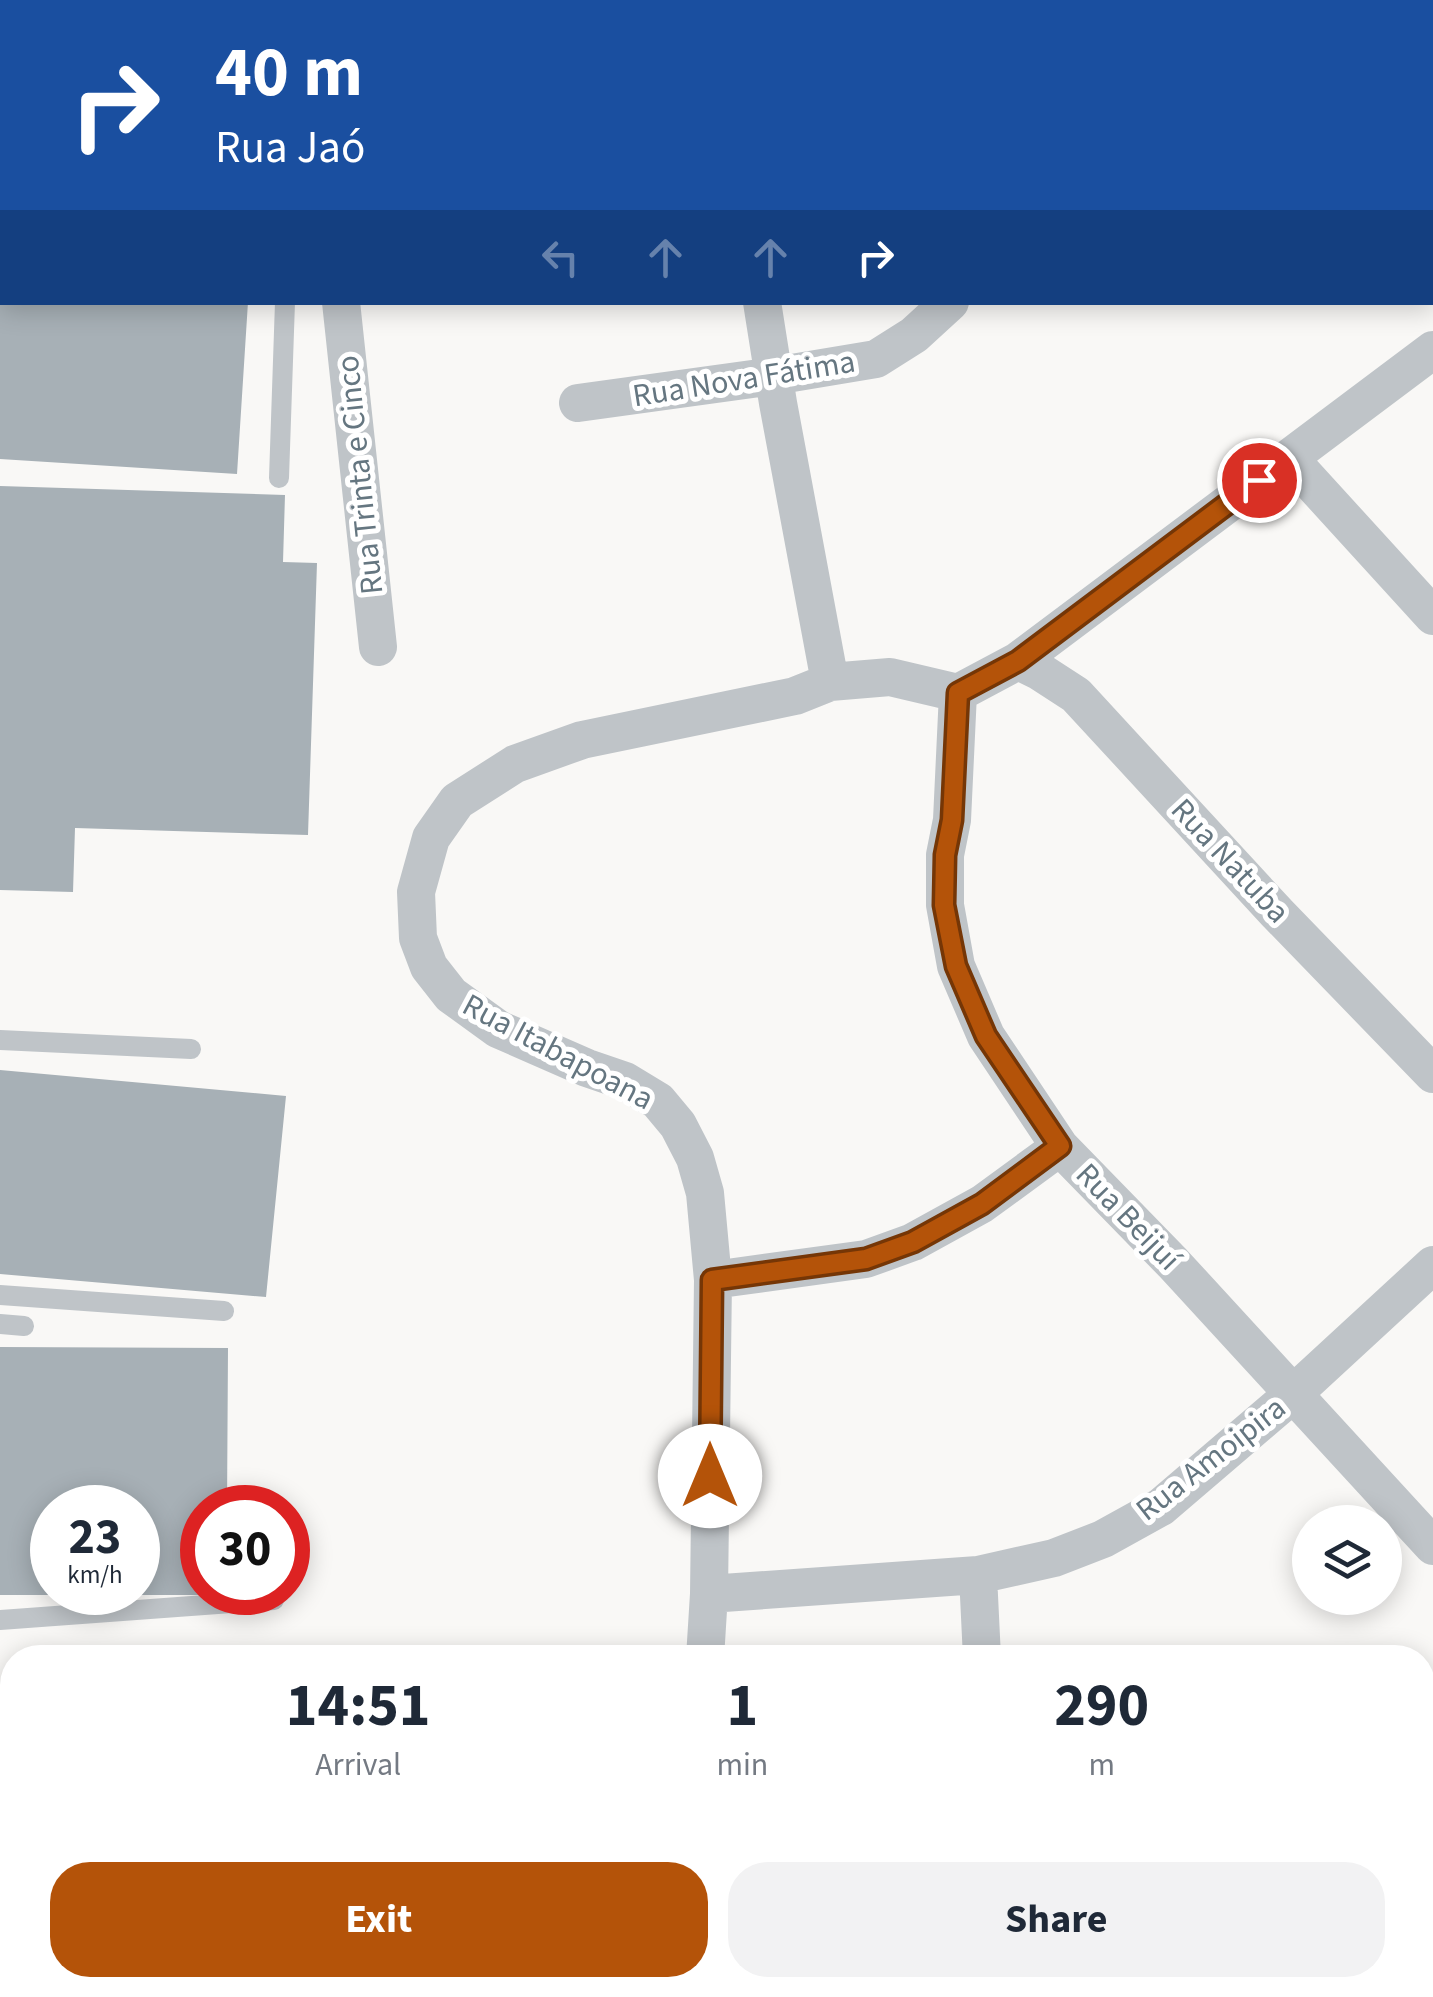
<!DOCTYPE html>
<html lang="en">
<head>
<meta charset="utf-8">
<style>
  :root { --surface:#fff; --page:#f2f2f3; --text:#1f2937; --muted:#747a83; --accent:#b45309 }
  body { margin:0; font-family:"Source Sans 3",sans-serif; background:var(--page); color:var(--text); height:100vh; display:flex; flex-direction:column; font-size:38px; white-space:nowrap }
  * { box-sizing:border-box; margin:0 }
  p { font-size:32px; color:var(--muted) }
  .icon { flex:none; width:55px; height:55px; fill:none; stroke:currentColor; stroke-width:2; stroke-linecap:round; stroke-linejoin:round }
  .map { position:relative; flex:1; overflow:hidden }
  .panel { position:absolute; left:0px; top:1645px; width:1435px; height:352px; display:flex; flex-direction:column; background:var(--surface); border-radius:40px 40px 0 0; box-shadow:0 5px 25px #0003 }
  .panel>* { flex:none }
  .top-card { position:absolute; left:0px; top:0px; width:1435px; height:305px; box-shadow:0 5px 25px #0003; background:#1a4fa0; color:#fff; overflow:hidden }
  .fabs { position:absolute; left:1292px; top:1505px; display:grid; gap:20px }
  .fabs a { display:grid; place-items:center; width:110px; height:110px; border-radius:50%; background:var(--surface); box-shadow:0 5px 25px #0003; font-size:50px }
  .speed { position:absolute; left:30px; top:1485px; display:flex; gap:20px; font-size:50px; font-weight:700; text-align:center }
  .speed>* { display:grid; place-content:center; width:130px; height:130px; border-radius:50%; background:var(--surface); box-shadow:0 5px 25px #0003; line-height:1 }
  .speed small { font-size:25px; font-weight:400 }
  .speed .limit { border:15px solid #d22; background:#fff; color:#111 }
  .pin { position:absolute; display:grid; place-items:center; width:85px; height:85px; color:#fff; margin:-42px; border:5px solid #fff; border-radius:50%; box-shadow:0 2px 10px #0007 }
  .me { position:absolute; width:110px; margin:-55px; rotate:0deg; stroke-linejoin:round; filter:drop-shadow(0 0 8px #0008) }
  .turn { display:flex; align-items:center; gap:35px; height:210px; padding:0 50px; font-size:45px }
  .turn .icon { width:130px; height:130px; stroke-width:2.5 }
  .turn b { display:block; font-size:70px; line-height:85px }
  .lanes { display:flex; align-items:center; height:95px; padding:0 50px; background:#0003; justify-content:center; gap:50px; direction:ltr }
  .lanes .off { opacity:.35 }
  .eta { display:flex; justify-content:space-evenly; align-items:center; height:170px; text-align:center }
  .eta b { font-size:60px; font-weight:700; line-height:70px }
  .primary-button { display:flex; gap:20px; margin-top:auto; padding:20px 50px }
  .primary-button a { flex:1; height:115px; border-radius:40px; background:var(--accent); color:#fff; font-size:40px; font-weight:700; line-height:115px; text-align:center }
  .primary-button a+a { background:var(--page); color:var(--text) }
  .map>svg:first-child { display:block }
</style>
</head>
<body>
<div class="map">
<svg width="1433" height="1997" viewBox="0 0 1433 1997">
  <rect width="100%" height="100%" fill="#f9f8f6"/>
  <path fill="#d9ddd6" d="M 0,0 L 378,0 L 378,2 L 2,2 L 2,45 L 0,44 Z"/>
  <path fill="#a7b0b6" d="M 0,302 L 248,302 L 237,474 L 0,459 Z
    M 0,486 L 285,495 L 283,562 L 317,563 L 308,835 L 75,828 L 73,892 L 0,890 Z
    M 0,1070 L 286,1096 L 266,1297 L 0,1274 Z
    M 0,1347 L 228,1348 L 227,1508 L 202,1508 L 202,1595 L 138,1595 L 138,1508 L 52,1508 L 52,1595 L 0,1595 Z"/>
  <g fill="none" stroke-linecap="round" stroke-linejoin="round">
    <path stroke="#bfc4c8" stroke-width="20" d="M 0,211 L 2,211
      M 279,478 L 285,302
      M 0,1040 L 191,1049
      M 0,1295 L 224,1311
      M 0,1324 L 24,1326
      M 0,1620 L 274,1600
      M 113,1997 L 193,1985"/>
    <path stroke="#bfc4c8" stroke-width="38" d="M 714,0 L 714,2
      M 963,0 L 963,2
      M 584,2 L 586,0
      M 1242,2 L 1245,0
      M 0,132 L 2,132
      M 341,302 L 378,647
      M 762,302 L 778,403 L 830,682
      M 578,403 L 774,376 L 876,359 L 914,335 L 950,302
      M 1289,458 L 1433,616
      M 1018,661 L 1039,671 L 1076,695 L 1277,913 L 1433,1074
      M 958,693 L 952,820 L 945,855 L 945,905 L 956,966 L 986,1036 L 1060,1147 L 1173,1263 L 1433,1546
      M 958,693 L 1018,661 L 1433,350
      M 713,1280 L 866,1259 L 913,1242 L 982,1204 L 1060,1147
      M 978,1575 L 982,1658
      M 709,1594 L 978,1575 L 1054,1558 L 1103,1539 L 1161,1507 L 1293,1394 L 1433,1265
      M 705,1658 L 709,1594 L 713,1280 L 705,1193 L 695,1158 L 678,1125 L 658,1101 L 625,1081 L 587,1068 L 498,1029 L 451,995 L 429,967 L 418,938 L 416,892 L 431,838 L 457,801 L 515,764 L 582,740 L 795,696 L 830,682 L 890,677 L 958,693
      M 1422,1705 L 1433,1695
      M 920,1985 L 933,1997
      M 1250,1985 L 1263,1997
      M 717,1997 L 723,1985"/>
  </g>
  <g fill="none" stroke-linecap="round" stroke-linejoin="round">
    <defs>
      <path id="route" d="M 710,1476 L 712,1280 L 866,1259 L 913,1242 L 982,1204 L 1060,1146 L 986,1036 L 956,966 L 944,905 L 945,855 L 952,820 L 958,693 L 1018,661 L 1259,480"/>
    </defs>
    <use href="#route" stroke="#753606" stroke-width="25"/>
    <use href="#route" stroke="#b45309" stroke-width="18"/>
  </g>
  <g text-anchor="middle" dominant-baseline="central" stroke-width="10" stroke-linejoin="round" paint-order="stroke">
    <g font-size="32" fill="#657680" stroke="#fff">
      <text transform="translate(744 379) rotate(-9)">Rua Nova Fátima</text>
      <text transform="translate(360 475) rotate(-96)">Rua Trinta e Cinco</text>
      <text transform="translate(1230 861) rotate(47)">Rua Natuba</text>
      <text transform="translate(558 1052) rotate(28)">Rua Itabapoana</text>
      <text transform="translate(1128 1217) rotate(46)">Rua Beijuí</text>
      <text transform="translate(1211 1459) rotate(-38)">Rua Amoipira</text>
    </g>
  </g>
</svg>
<div class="fabs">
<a><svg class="icon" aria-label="layers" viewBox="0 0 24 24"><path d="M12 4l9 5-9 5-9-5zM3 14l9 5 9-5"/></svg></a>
</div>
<div class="speed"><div>23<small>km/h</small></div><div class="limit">30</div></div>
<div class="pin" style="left:1259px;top:480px;background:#d93025"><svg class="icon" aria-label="arrive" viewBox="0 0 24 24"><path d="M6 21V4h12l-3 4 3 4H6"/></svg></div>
<svg class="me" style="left:710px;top:1476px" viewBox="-20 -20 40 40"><circle r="19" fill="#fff"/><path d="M0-13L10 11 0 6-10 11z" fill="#b45309"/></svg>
<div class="top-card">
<div class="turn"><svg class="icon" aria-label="right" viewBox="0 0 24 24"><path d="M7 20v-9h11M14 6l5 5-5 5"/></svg><div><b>40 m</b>Rua Jaó</div></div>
<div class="lanes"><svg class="icon off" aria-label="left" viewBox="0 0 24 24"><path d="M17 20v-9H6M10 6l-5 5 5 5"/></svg><svg class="icon off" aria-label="ahead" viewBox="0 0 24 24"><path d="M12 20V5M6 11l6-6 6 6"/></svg><svg class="icon off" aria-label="ahead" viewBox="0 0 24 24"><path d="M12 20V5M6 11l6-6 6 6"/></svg><svg class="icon" aria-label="right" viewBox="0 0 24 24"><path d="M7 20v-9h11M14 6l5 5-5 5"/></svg></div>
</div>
<section class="panel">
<div class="eta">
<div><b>14:51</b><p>Arrival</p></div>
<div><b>1</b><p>min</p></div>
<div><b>290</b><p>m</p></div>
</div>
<div class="primary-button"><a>Exit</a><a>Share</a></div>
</section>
</div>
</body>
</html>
